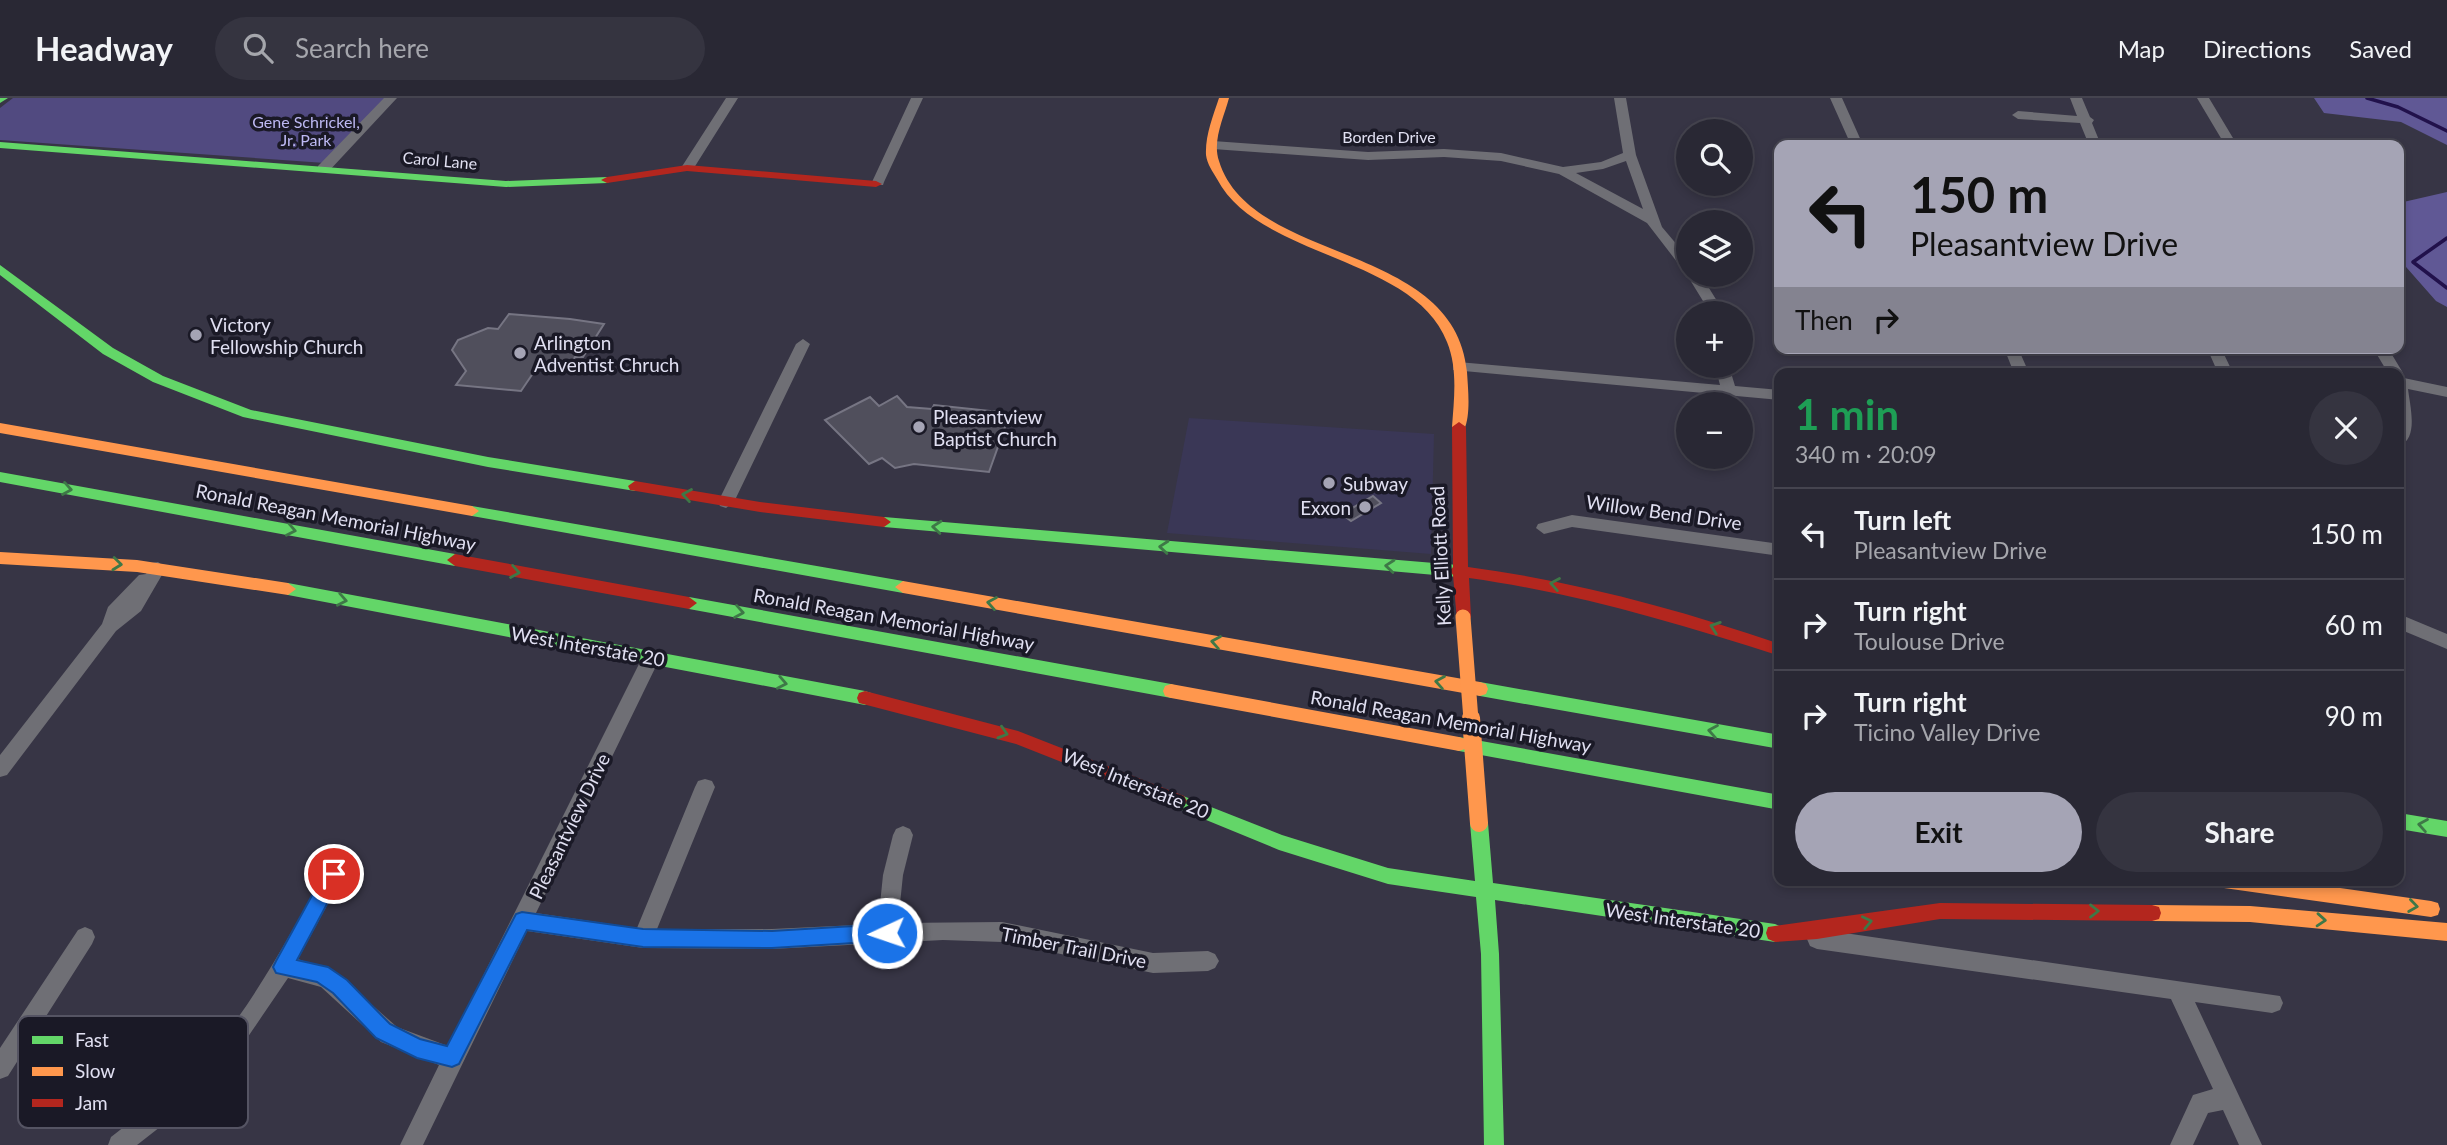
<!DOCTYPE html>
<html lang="en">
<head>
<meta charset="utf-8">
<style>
  :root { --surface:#292834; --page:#353440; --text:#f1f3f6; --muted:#a5a6ac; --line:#45444f; --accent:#a5a4b5 }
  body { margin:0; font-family:Lato,sans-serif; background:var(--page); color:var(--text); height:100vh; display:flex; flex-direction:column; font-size:26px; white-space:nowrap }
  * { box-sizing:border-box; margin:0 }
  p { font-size:23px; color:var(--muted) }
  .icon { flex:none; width:38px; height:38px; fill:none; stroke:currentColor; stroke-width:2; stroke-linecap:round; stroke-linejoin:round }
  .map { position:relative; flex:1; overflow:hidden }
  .details { position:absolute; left:1774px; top:270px; width:630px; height:518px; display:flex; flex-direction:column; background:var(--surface); border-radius:14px; box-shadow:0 4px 10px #0003,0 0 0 2px var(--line) }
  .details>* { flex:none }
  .banner { position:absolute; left:1774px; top:42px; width:630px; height:214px; border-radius:14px; box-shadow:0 4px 10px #0003,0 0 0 2px var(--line); background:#a5a4b5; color:#111; overflow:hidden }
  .tools { position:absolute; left:1676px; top:21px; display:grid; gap:14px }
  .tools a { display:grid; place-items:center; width:77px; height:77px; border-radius:50%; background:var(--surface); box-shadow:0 4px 10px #0003,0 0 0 2px var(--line); font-size:35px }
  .pin { position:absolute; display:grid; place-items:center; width:60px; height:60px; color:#fff; margin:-30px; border:4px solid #fff; border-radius:50%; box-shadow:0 2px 7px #0007 }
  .me { position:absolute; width:77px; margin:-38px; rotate:267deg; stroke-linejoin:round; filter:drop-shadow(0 0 5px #0008) }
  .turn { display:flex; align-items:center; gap:24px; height:147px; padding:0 21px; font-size:32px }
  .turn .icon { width:91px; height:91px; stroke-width:2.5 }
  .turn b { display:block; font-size:49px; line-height:60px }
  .then { display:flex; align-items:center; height:66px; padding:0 21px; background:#0003; gap:14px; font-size:26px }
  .round { display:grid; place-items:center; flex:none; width:74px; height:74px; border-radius:37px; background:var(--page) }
  .summary { display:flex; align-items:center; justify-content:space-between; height:119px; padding:0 21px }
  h1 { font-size:42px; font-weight:700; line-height:52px; color:#1e9e55 }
  .cta { display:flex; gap:14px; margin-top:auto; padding:14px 21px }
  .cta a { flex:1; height:80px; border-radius:42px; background:var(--accent); color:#111; font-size:28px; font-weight:700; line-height:80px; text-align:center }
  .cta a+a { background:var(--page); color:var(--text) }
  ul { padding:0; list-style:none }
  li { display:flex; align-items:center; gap:21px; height:91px; padding:0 21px; border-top:2px solid var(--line) }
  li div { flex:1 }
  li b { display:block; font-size:26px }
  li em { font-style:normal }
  header { display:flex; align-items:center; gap:42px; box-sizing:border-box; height:98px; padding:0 35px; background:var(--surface); border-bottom:2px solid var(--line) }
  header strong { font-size:33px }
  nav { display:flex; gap:38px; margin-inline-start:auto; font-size:24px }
  .search { width:490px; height:63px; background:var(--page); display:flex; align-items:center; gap:18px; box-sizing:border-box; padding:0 24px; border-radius:38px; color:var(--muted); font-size:26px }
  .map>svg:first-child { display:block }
</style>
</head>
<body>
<header>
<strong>Headway</strong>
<div class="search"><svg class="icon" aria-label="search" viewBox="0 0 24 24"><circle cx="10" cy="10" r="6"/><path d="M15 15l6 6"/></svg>Search here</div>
<nav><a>Map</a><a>Directions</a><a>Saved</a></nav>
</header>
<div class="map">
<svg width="2447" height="1047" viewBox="0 0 2447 1047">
  <rect width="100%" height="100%" fill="#373545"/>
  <path fill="#3a3756" d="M 1189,320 L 1434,336 L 1431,456 L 1167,435 Z"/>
  <path fill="#514a80" d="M 13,0 L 386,0 L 325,65 L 0,42 L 0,10 Z"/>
  <path fill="#605895" d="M 2314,0 L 2447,0 L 2447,47 L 2401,24 L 2324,15 Z
    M 2447,94 L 2447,209 L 2436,203 L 2399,161 L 2399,105 Z"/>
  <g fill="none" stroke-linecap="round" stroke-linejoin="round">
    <path stroke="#21114b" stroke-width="3.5" d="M 2367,0 L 2398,9 L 2447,33
      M 2447,140 L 2413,164 L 2447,190"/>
  </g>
  <path fill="#504f5c" stroke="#767583" stroke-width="2" d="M 509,216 L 570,221 L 604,226 L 583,259 L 575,259 L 570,267 L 540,265 L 521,293 L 456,287 L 466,273 L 452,252 L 458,242 L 488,230 L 498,231 Z
    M 897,298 L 907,309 L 932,311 L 934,307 L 1010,315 L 989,374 L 914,366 L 895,370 L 882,360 L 869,366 L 825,322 L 870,299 L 879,308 Z
    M 1373,398 L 1381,405 L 1351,423 L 1342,416 Z"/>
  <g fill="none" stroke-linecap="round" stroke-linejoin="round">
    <path fill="#6f6f75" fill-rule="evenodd" d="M 384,0 L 397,0 L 328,74 L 318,74 L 318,68 Z
      M 726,0 L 738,0 L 692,73 L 682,73 L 681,70 Z
      M 911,0 L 923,0 L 884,84 L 883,87 L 873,87 L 872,84 Z
      M 1614,0 L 1626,0 L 1636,57 L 1662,129 L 1689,161 L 1689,174 L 1684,173 L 1647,125 L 1559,76 L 1501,63 L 1444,59 L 1368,62 L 1213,51 L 1207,47 L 1213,43 L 1368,54 L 1444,51 L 1501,55 L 1563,69 L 1601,64 L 1623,55 ZM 1626,63 L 1643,111 L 1576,75 L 1603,71 Z
      M 1830,0 L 1842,0 L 1863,47 L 1851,47 Z
      M 2070,0 L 2082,0 L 2090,19 L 2094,22 L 2092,25 L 2101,47 L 2089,47 L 2080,25 L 2018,21 L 2012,17 L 2018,13 L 2077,18 Z
      M 2197,0 L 2209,0 L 2233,40 L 2288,43 L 2294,47 L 2225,47 Z
      M 1689,174 L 1689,177 L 1701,177 L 1717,203 L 1719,215 L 1705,215 L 1703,203 L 1687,177 Z
      M 803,241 L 810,246 L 734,404 L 726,410 L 720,408 L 718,404 L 796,246 Z
      M 2004,250 L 2018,250 L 2029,275 L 2014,275 Z
      M 2207,250 L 2221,250 L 2233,275 L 2218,275 Z
      M 2373,250 L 2388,250 L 2403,275 L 2401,278 L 2399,275 L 2388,275 Z
      M 1458,264 L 1720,287 L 1715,268 L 1729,268 L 1735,288 L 1780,292 L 1780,302 L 1453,272 L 1453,266 Z
      M 2399,279 L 2447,289 L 2447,299 L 2408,291 C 2410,308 2419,341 2399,348 Z
      M 1572,417 L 1780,446 L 1780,458 L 1572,429 L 1544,436 L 1536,430 L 1538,426 Z
      M 158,464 L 166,470 L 141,513 L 116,533 L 7,677 L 0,679 L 0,657 L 102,526 L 108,509 L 139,477 L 146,476 L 152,465 Z
      M 2399,516 L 2447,536 L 2447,551 L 2399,531 Z
      M 651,553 L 657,555 L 660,560 L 536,815 L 637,830 L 695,689 L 698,683 L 705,681 L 712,683 L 715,689 L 657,831 L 772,831 L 878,826 L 883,777 L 893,737 L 896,731 L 903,728 L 910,731 L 913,737 L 903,777 L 898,825 L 1002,824 L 1153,855 L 1208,853 L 1215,856 L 1219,863 L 1215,870 L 1208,873 L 1153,875 L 1002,844 L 943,842 L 772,851 L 643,850 L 527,833 L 423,1047 L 400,1047 L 439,967 L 381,944 L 321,889 L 288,880 L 226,971 L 201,997 L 137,1047 L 108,1047 L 111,1039 C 144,1013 182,989 210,956 C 257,900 292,833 327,770 L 334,767 L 341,770 L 344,776 L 298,861 L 336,875 L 397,929 L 448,948 L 642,560 L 645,555 Z
      M 85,829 L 92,832 L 95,839 L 92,846 L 8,978 L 0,981 L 0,950 L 78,832 Z
      M 1817,831 L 2280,898 L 2283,905 L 2280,912 L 2272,915 L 2195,904 L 2262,1047 L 2239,1047 L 2223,1012 L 2208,1015 L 2193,1047 L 2170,1047 L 2193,997 L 2213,991 L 2171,901 L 1817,851 L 1810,848 L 1807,841 L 1810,834 Z"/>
    <path fill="#63d668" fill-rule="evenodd" d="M 0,0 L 8,0 L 0,5 Z
      M 0,44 L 506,83 L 607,79 L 613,82 L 607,85 L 506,89 L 0,50 Z
      M 0,167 L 113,250 L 163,278 L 251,312 L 488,359 L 635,383 L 642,388 L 635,393 L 488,369 L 243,319 L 153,284 L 103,256 L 0,177 Z
      M 0,374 L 455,456 L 463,462 L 455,468 L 0,384 Z
      M 472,408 L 903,483 L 911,489 L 903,495 L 472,418 L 465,413 Z
      M 884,419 L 1458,467 L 1466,473 L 1458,479 L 884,429 L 877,424 Z
      M 288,485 L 865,593 L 871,595 L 873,600 L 871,605 L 865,607 L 288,497 L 280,491 Z
      M 689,499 L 1171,586 L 1177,588 L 1179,593 L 1177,598 L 1171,600 L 689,511 L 681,505 Z
      M 1480,584 L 1780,637 L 1780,651 L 1480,598 L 1474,596 L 1472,591 L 1474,586 Z
      M 1459,639 L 1780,697 L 1780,712 L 1459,653 L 1453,651 L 1451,646 L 1453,641 Z
      M 1178,696 L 1282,737 L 1388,770 L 1475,783 L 1470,725 L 1473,720 L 1479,717 L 1485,720 L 1488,725 L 1493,785 L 1775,826 L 1782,829 L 1784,835 L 1782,841 L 1775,844 L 1495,802 L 1499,856 L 1504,1047 L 1484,1047 L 1481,856 L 1476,799 L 1388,786 L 1279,752 L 1172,708 L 1169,703 L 1172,698 Z
      M 2399,715 L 2447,723 L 2447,739 L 2399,731 Z"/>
    <path fill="#ff974d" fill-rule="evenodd" d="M 1219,0 L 1229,0 C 1224,19 1212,43 1219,63 C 1251,167 1455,143 1467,274 C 1468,291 1471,317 1464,332 L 1454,332 L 1452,329 C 1454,301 1458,271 1447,244 C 1414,158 1258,160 1217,81 C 1213,74 1207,66 1206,57 C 1205,38 1213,18 1219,0 Z
      M 0,325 L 472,408 L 479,413 L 472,418 L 0,335 Z
      M 0,454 L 137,462 L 288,485 L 296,491 L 288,497 L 137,474 L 0,466 Z
      M 903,483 L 1480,584 L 1486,586 L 1488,591 L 1486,596 L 1480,598 L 903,495 L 895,489 Z
      M 1171,586 L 1459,639 L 1465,641 L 1467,646 L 1465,651 L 1459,653 L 1171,600 L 1165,598 L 1163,593 L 1165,588 Z
      M 2215,782 L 2284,782 L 2431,803 L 2438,805 L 2440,811 L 2438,817 L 2431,819 L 2224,790 L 2218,788 Z
      M 2152,807 L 2250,808 L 2447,825 L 2447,843 L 2250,824 L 2152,823 L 2145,821 L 2143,815 L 2145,809 Z"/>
    <path fill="#b3261e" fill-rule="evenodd" d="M 687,67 L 876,83 L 882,86 L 876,89 L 687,73 L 607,85 L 601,82 L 607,79 Z
      M 1459,324 L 1466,329 L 1468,469 C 1575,483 1678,511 1780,546 L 1780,558 C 1677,525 1576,495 1469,480 L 1471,519 L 1469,523 L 1457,523 L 1453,477 L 1450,473 L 1453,469 L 1452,329 Z
      M 635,383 L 760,404 L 884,419 L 891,424 L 884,429 L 760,414 L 630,392 L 628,388 Z
      M 455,456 L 689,499 L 697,505 L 689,511 L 455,468 L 447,462 Z
      M 865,593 L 1018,633 L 1184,698 L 1187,703 L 1184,708 L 1178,710 L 1016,646 L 859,605 L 857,600 L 859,595 Z
      M 1940,805 L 2152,807 L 2159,809 L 2161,815 L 2159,821 L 2152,823 L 1940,821 L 1817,841 L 1775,844 L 1768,841 L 1766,835 L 1768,829 Z"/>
    <path stroke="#ff974d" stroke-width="15" d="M 1463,519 L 1471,622"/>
    <path stroke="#ff974d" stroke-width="18" d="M 1471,620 L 1479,725"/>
  </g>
  <defs><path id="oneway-chevron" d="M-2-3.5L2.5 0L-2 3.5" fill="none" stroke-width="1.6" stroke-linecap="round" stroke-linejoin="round" transform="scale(1.75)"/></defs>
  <g stroke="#3e7847">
    <use href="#oneway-chevron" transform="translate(67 391) rotate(10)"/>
    <use href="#oneway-chevron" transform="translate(687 397) rotate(-170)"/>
    <use href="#oneway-chevron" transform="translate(937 429) rotate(-175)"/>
    <use href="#oneway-chevron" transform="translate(291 432) rotate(11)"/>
    <use href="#oneway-chevron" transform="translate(1164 449) rotate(-175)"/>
    <use href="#oneway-chevron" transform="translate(117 466) rotate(6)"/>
    <use href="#oneway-chevron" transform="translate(1390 468) rotate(-175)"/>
    <use href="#oneway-chevron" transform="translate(515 474) rotate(10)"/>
    <use href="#oneway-chevron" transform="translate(1555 486) rotate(-170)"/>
    <use href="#oneway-chevron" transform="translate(342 502) rotate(11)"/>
    <use href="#oneway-chevron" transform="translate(992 505) rotate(-170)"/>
    <use href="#oneway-chevron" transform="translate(739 514) rotate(10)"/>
    <use href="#oneway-chevron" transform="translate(1715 529) rotate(-161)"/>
    <use href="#oneway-chevron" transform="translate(1216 544) rotate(-170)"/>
    <use href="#oneway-chevron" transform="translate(1440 584) rotate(-170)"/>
    <use href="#oneway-chevron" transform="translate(782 585) rotate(11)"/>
    <use href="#oneway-chevron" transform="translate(1713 633) rotate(-170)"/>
    <use href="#oneway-chevron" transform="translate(1003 635) rotate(17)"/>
    <use href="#oneway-chevron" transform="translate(2423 727) rotate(-170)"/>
    <use href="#oneway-chevron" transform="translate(2413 808) rotate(8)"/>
    <use href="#oneway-chevron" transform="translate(2094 813)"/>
    <use href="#oneway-chevron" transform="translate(2321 822) rotate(4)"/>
    <use href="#oneway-chevron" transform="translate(1867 824) rotate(-12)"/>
  </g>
  <path fill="#1a73e8" stroke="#114b97" stroke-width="2" d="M 334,768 L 340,770 L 343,776 L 297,862 L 328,869 L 347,882 L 390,926 L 420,941 L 447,948 L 516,816 L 522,814 L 643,831 L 772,833 L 887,826 L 894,828 L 897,835 L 894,841 L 887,843 L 772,850 L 643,849 L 527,832 L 459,966 L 452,969 L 417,960 L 376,940 L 333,895 L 317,884 L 276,875 L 273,869 L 276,863 L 327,770 Z"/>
  <g fill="#a5a4b5" stroke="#1a1926" stroke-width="2.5">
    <circle cx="196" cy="237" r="7"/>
    <circle cx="520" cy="255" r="7"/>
    <circle cx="919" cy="329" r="7"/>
    <circle cx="1329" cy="385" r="7"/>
    <circle cx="1365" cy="409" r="7"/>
  </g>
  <g text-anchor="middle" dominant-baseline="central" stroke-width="7" stroke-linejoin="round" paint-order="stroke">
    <g font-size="16" fill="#bdb9f3" stroke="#1a1926">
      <text x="306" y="23">Gene Schrickel,<tspan x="306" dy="18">Jr. Park</tspan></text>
    </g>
    <g font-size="16" fill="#e0dff1" stroke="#1a1926">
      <text x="1389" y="38">Borden Drive</text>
      <text transform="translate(440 62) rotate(5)">Carol Lane</text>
    </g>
    <g font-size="19" fill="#e0dff1" stroke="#1a1926" text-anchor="start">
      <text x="210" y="226">Victory<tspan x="210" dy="22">Fellowship Church</tspan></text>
      <text x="534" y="244">Arlington<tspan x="534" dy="22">Adventist Chruch</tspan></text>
      <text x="933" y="318">Pleasantview<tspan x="933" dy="22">Baptist Church</tspan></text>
      <text x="1343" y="385">Subway</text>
      <text x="1351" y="409" text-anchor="end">Exxon</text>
    </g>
    <g font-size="19" fill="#e0dff1" stroke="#1a1926">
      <text transform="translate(1664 414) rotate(8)">Willow Bend Drive</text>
      <text transform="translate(336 419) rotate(11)">Ronald Reagan Memorial Highway</text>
      <text transform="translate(1440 458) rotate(-93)">Kelly Elliott Road</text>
      <text transform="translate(894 521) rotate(10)">Ronald Reagan Memorial Highway</text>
      <text transform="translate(588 548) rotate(10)">West Interstate 20</text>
      <text transform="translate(1451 623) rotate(10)">Ronald Reagan Memorial Highway</text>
      <text transform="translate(1136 685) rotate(22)">West Interstate 20</text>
      <text transform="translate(569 728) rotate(-64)">Pleasantview Drive</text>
      <text transform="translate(1683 822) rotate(8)">West Interstate 20</text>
      <text transform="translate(1074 849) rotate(11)">Timber Trail Drive</text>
    </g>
  </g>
  <rect x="18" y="918" width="230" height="112" rx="10" fill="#1a1926" stroke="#555463" stroke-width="2"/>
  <rect x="32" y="938" width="31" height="8" fill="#63d668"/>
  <rect x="32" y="969" width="31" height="9" fill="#ff974d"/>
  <rect x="32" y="1001" width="31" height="8" fill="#b3261e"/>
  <g font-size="19" fill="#e0dff1">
    <text x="75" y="949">Fast</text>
    <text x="75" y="980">Slow</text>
    <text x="75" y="1012">Jam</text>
  </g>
</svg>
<div class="tools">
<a><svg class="icon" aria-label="search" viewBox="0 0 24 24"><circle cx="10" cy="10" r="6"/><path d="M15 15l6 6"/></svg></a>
<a><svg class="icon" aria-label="layers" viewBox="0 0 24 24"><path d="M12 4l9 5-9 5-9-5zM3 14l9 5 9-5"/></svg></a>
<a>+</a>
<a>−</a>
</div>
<div class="pin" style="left:334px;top:776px;background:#d93025"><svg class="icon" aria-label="arrive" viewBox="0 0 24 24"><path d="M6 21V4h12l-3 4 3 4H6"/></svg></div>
<svg class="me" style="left:887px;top:835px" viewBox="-20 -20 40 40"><circle r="17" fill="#1a73e8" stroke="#fff" stroke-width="3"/><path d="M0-11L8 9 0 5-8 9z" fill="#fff"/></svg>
<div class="banner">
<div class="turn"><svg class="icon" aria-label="left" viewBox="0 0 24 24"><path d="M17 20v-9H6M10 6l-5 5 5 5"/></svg><div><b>150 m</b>Pleasantview Drive</div></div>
<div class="then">Then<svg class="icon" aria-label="right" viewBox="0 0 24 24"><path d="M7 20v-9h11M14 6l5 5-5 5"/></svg></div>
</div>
<section class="details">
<div class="summary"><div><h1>1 min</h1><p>340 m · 20:09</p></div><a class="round"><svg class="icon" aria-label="close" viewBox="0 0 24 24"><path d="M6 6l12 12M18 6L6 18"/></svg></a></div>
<ul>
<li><svg class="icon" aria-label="left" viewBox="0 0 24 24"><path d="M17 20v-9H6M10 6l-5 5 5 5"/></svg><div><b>Turn left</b><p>Pleasantview Drive</p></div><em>150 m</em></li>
<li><svg class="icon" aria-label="right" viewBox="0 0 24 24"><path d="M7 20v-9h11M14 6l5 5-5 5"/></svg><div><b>Turn right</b><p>Toulouse Drive</p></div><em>60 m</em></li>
<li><svg class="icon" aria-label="right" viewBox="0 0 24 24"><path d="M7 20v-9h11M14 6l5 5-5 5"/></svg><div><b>Turn right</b><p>Ticino Valley Drive</p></div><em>90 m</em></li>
</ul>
<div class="cta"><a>Exit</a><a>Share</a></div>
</section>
</div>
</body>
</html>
